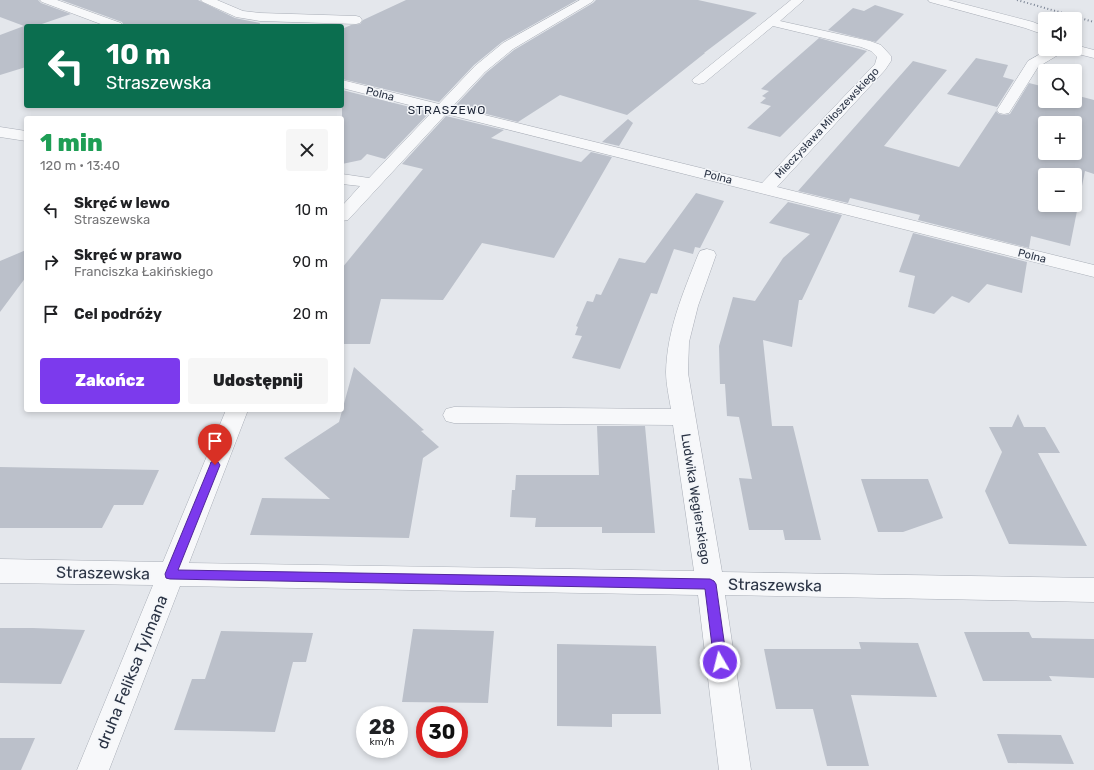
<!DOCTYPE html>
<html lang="pl">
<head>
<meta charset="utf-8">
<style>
  :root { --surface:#fff; --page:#f6f6f6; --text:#202124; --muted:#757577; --accent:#7c3aed }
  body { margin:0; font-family:Rubik,sans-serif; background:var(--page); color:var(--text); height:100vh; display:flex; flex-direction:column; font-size:15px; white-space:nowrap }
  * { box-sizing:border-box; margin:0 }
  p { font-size:13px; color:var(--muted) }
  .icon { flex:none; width:22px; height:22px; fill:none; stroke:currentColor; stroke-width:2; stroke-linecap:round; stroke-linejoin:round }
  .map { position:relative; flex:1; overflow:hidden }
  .panel { position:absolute; left:24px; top:116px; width:320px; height:296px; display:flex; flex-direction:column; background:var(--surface); border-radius:4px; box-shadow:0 2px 6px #0003 }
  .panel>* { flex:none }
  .guide { position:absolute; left:24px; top:24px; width:320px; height:84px; border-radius:4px; box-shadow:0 2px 6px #0003; background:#0b6e4f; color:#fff; overflow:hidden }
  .fabs { position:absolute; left:1038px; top:12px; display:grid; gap:8px }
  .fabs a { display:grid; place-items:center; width:44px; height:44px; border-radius:4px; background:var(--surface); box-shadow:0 2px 6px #0003; font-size:20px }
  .speed { position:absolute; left:356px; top:706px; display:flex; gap:8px; font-size:20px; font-weight:700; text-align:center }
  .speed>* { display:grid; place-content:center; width:52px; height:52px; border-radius:50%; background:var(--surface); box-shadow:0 2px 6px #0003; line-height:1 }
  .speed small { font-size:10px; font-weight:400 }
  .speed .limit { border:6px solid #d22; background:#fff; color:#111 }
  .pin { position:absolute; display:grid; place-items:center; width:34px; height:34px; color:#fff; margin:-41px -17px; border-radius:50% 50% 50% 0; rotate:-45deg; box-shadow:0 0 4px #0007 }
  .pin .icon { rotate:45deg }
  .me { position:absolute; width:44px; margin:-22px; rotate:352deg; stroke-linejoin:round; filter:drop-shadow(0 0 3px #0008) }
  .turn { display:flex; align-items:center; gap:14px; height:84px; padding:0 16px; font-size:18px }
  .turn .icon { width:52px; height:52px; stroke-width:2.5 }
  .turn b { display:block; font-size:28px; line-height:34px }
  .round { display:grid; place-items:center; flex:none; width:42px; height:42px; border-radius:4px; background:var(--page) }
  .headline { display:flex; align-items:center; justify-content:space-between; height:68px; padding:0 16px }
  h1 { font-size:24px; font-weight:800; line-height:30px; color:#1e9e55 }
  .action { display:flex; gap:8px; margin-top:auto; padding:8px 16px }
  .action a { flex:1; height:46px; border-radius:4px; background:var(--accent); color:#fff; font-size:16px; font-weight:800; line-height:46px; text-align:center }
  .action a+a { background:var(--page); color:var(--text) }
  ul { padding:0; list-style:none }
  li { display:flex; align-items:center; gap:12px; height:52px; padding:0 16px }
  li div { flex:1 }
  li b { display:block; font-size:15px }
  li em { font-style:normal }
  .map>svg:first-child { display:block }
</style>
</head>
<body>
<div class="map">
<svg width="1094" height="770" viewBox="0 0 1094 770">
  <rect width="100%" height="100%" fill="#e4e7ec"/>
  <path fill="#bbc0ca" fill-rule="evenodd" d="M 0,0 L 38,0 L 41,3 L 71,14 L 36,26 L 26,26 L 26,67 L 0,75 L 0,35 L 24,26 L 0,17 Z
    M 61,0 L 198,0 L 235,18 L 260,23 L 259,26 L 124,26 L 122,22 Z
    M 406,0 L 577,0 L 502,42 L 474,65 L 439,102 L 342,79 L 342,29 L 351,25 L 360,24 L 363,20 Z
    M 596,0 L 698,0 L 757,13 L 704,53 L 705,53 L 627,115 L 560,95 L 518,122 L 455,106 L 486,73 L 514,50 L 593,3 Z
    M 875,5 L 904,14 L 876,42 L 828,30 L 853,8 L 864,11 Z
    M 819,38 L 867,51 L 780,137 L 747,128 L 771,106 L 760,103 L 766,98 L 762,96 L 769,91 L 761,89 Z
    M 976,58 L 1008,65 L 1003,77 L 1014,80 L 997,107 L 947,94 Z
    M 913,61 L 947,70 L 884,146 L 959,167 L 996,111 L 999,114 L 1004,115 L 1010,114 L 1029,83 L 1045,87 L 1045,101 L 1075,101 L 1075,95 L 1094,100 L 1094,174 L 1085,171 L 1070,246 L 1031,236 L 1029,248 L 918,220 L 920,215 L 850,198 L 848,203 L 798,191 ZM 1045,123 L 1075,123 L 1075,153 L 1045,153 ZM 1045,175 L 1075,175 L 1075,205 L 1045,205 Z
    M 342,90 L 430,112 L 385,159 L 367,154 L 361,160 L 342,164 Z
    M 446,116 L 504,130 L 491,138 L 581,162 L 591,152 L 612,157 L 554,258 L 482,243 L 443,300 L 381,299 L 370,344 L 342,344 L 342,268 L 423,169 L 402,164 Z
    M 628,119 L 633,123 L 619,146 L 602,142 Z
    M 696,193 L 724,201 L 700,248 L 695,247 L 693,254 L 674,249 L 657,294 L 651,293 L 620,369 L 572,358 L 582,336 L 575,335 L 578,327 L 576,326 L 587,301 L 593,302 L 596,294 L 601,295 L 619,258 L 645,263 Z
    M 788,202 L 842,215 L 802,300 L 799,300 L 792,347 L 763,340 L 772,426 L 793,426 L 821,540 L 785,540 L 783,530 L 749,530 L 739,478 L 752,479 L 739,417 L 727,416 L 725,384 L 720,384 L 719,346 L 733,297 L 755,301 L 783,258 L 810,234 L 769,223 Z
    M 913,233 L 1027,262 L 1022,293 L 987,284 L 969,303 L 952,296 L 934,314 L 908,307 L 915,276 L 899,272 Z
    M 26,250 L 26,277 L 0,312 L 0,261 Z
    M 354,367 L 424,430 L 421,431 L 439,447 L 423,458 L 409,538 L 250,535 L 262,498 L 330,499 L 284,458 L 339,422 Z
    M 1018,414 L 1024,427 L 1045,427 L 1060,453 L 1038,453 L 1087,546 L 1009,544 L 985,491 L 1002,452 L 989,427 L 1012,427 Z
    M 597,426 L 645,426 L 655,533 L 602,533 L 602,527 L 535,527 L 536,518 L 510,517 L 512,490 L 515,490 L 516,475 L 599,475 Z
    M 0,467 L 159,470 L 143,505 L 114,505 L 102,528 L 0,528 Z
    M 861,479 L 928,479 L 943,518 L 903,532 L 878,532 Z
    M 0,628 L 33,628 L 85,630 L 61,684 L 0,683 Z
    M 413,629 L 494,631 L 488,703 L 402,702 Z
    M 221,631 L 313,633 L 306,662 L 293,662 L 275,732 L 174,730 L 192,679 L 205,679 Z
    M 964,632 L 1029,632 L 1032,638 L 1094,639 L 1094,678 L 1049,676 L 1052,681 L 983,681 Z
    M 859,642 L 918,643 L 937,697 L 851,695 L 869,766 L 827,766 L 813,709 L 776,709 L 764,649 L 861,649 Z
    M 557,644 L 656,646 L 661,714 L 612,714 L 612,727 L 557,726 Z
    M 997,734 L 1061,735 L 1074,764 L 1008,763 Z
    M 0,738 L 35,738 L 21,770 L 0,770 Z"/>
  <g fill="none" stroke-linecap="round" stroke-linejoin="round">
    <defs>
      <path id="minor" d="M 40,0 L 57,0 L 121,23 L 123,26 L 106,26 L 42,2 Z
        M 201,0 L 217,0 L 243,11 L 260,13 L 356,16 L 360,17 L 362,20 L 360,23 L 356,24 L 260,21 L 236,17 L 203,2 Z
        M 580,0 L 594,0 L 592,2 L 513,49 L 485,72 L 452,107 L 762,183 L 875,64 L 877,57 L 871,51 L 861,47 L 773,26 L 704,83 L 699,84 L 694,83 L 692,80 L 791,0 L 804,0 L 780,21 L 870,41 L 881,45 L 891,56 L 891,61 L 885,70 L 777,187 L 1094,265 L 1094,277 L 446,114 L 348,220 L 342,221 L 342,206 L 360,186 L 342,184 L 342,174 L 369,178 L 433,111 L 342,88 L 342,80 L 439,104 L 475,66 L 503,43 Z
        M 928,0 L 948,0 L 1033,22 L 1045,27 L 1045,35 L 1025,28 L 930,2 Z
        M 1075,45 L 1094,50 L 1094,58 L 1070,52 L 1069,49 L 1075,49 Z
        M 1049,49 L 1064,49 L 1063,52 L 1038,67 L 1009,113 L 1004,114 L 999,113 L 997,110 L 1028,61 Z
        M 0,127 L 26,131 L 26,141 L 0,137 Z
        M 707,249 L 714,251 L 716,255 L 698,306 L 689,342 L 688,373 L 722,572 L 1094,578 L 1094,602 L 725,595 L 751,770 L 719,770 L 698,595 L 180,586 L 109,770 L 77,770 L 153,585 L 0,583 L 0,559 L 163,562 L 226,410 L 248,410 L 189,563 L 694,571 L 673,425 L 454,423 L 446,421 L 443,415 L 446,409 L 454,407 L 671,409 C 669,397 666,384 666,372 C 667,330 683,293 698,255 L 700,251 Z"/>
    </defs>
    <use href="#minor" stroke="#a9aeb7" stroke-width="1"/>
    <use href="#minor" fill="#f7f8fa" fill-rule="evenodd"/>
    <path stroke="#7d8696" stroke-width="2" stroke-dasharray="1 2.5" stroke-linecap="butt" d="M 1017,0 L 1094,22"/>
  </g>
  <path fill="#7c3aed" stroke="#51269a" d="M 215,461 L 218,462 L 220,465 L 178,570 L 710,579 L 714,581 L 716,584 L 727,662 L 725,666 L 720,667 L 716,666 L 714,662 L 705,589 L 170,579 L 166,578 L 165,574 L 210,465 L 211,462 Z"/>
  <g text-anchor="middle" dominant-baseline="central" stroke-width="3" stroke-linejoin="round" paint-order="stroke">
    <g font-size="11" fill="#2b3445" stroke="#f4f6f9">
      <text transform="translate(380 94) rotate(14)">Polna</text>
      <text transform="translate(827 123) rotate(-47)">Mieczysława Miłoszewskiego</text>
      <text transform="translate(718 177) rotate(14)">Polna</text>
      <text transform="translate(1032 256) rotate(14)">Polna</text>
    </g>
    <g font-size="12" letter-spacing="1" fill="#1d2536" stroke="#f4f6f9">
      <text x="447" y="110">STRASZEWO</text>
    </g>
    <g font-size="13" fill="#2b3445" stroke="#f4f6f9">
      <text transform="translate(696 499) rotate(81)">Ludwika Węgierskiego</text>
    </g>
    <g font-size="16" fill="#2b3445" stroke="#f4f6f9">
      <text transform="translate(103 573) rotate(1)">Straszewska</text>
      <text transform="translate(775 585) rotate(1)">Straszewska</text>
      <text transform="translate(132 672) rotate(-68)">druha Feliksa Tylmana</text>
    </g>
  </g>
</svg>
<div class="fabs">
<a><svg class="icon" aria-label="sound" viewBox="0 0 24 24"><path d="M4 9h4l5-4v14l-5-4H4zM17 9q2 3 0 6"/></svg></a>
<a><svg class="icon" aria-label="search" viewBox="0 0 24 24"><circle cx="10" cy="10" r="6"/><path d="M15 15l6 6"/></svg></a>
<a>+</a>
<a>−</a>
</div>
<div class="speed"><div>28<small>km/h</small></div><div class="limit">30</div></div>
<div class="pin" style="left:215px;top:465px;background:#d93025"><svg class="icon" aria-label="arrive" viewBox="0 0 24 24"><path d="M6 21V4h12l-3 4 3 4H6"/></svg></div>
<svg class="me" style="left:720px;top:662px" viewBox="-20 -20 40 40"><circle r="17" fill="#7c3aed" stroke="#fff" stroke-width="3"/><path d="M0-11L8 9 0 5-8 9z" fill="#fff"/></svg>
<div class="guide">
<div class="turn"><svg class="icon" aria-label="left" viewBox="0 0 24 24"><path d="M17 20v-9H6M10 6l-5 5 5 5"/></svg><div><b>10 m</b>Straszewska</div></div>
</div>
<section class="panel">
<div class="headline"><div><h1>1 min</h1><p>120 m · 13:40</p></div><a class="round"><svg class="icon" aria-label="close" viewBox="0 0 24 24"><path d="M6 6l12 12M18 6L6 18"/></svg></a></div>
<ul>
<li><svg class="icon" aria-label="left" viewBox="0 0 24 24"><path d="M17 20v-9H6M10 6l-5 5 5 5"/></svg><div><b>Skręć w lewo</b><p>Straszewska</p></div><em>10 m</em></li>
<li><svg class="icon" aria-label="right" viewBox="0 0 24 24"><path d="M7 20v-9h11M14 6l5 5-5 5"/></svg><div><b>Skręć w prawo</b><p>Franciszka Łakińskiego</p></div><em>90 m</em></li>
<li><svg class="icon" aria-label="arrive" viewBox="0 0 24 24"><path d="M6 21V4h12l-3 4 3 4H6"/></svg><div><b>Cel podróży</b></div><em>20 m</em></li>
</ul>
<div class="action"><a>Zakończ</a><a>Udostępnij</a></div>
</section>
</div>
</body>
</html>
